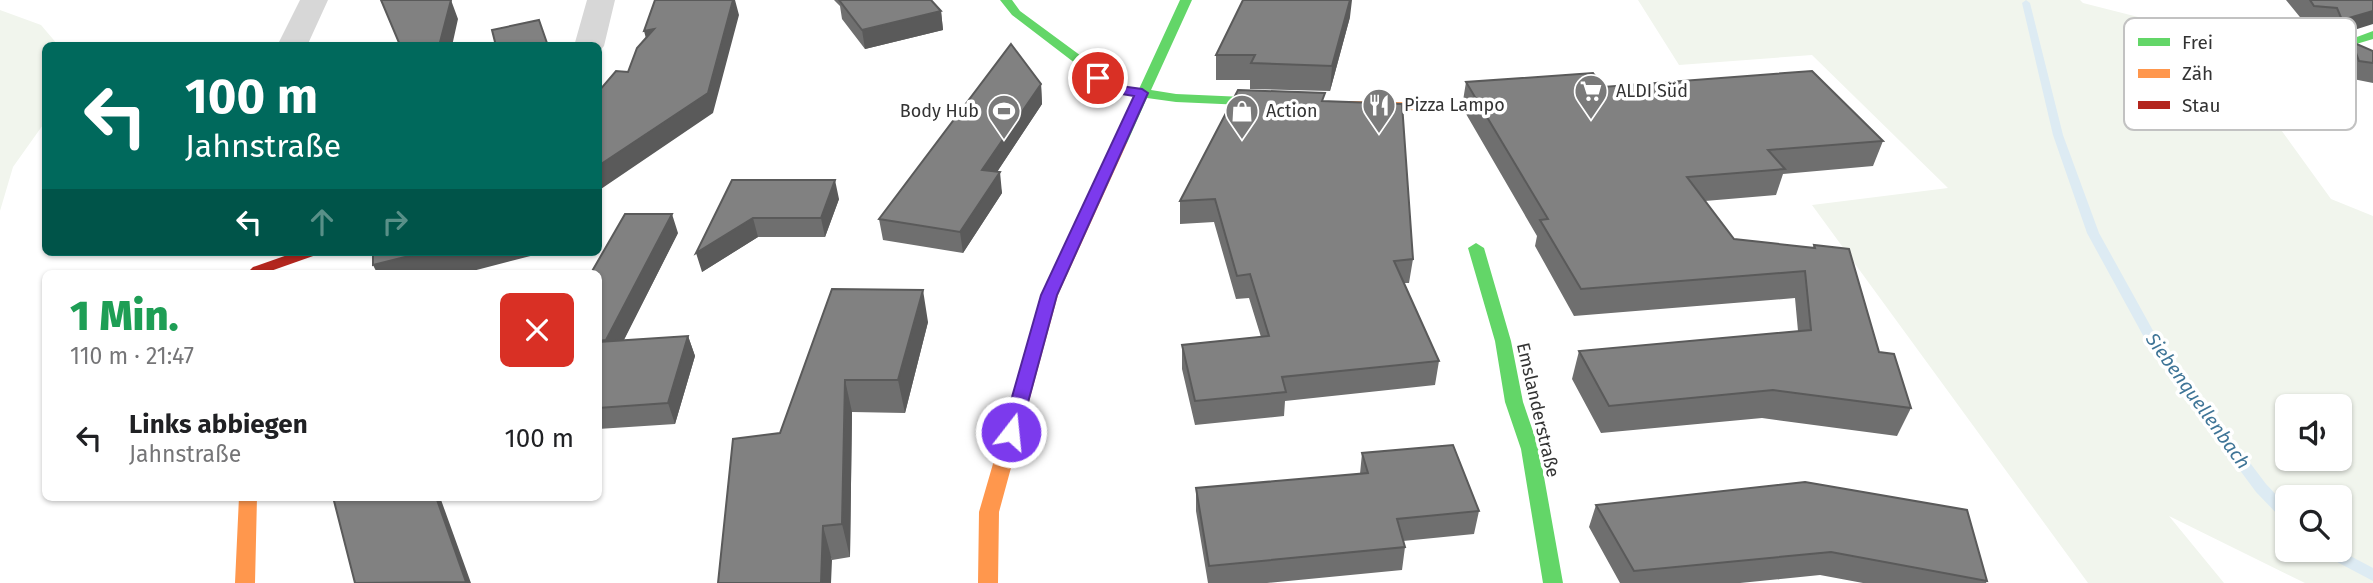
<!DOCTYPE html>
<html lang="de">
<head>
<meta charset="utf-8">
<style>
  :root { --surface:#fff; --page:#f6f6f6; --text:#202124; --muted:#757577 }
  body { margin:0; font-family:"Fira Sans",sans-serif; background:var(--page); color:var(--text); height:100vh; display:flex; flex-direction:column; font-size:26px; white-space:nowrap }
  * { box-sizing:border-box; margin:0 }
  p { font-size:23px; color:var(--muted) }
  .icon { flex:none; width:38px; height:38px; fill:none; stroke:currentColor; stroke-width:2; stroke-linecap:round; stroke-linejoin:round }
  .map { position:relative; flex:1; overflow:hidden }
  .details { position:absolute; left:42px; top:270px; width:560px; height:231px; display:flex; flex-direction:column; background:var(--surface); border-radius:10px; box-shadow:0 2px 5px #0004 }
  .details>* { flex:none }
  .guide { position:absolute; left:42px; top:42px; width:560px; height:214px; border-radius:10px; box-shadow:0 2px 5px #0004; background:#00695c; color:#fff; overflow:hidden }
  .fabs { position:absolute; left:2275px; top:394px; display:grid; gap:14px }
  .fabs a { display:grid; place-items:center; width:77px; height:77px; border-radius:10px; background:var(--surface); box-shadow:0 2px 5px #0004; font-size:35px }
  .pin { position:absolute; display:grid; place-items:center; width:60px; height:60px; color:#fff; margin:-30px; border:4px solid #fff; border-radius:50%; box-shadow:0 2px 7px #0007 }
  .me { position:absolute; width:77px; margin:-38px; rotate:16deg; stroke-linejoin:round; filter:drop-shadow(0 0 5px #0008) }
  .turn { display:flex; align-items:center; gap:24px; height:147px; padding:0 28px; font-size:32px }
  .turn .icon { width:91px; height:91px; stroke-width:2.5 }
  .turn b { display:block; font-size:49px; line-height:60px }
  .lanes { display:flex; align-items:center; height:66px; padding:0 28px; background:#0003; justify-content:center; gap:35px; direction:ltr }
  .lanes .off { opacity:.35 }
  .round { display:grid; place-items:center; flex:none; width:74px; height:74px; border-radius:10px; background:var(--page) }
  .headline { display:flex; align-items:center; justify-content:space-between; height:119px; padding:0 28px }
  h1 { font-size:42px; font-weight:800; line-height:52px; color:#1e9e55 }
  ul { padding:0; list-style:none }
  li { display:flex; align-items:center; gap:21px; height:98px; padding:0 28px }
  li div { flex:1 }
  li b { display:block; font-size:26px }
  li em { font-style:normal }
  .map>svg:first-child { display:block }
</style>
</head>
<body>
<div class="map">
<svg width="2373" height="583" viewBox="0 0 2373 583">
  <rect width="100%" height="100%" fill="#fff"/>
  <path fill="#f1f5ed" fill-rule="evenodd" d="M 1638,0 L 2080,0 L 2083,3 L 2213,36 L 2331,199 L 2373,216 L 2373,583 L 2305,583 L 2169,516 L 2224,583 L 2088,583 L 1812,205 L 1948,188 L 1812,55 L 1679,65 ZM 2287,406 L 2340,406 L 2340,458 L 2287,458 ZM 2287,497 L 2340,497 L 2340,550 L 2287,550 Z
    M 0,10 L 41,25 L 58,45 L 46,46 L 45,122 L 13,167 L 0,211 Z"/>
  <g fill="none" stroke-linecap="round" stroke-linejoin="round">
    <path fill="#ddebf3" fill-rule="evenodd" d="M 2026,0 L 2030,3 L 2063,135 L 2099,233 L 2161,345 L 2266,484 L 2287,506 L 2287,521 L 2282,519 L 2256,492 L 2151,350 L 2087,233 L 2053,135 L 2022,3 Z
      M 2319,550 L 2339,550 L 2373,568 L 2373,581 L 2322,554 Z"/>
    <path fill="#d7d7d7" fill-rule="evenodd" d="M 300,0 L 328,0 L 307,46 L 277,46 Z
      M 587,0 L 615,0 L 604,46 L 598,53 L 598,46 L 574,46 Z"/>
    <path fill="#63d668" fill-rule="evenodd" d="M 1000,0 L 1012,0 L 1020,11 L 1092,64 L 1113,85 L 1139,89 L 1180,0 L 1192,0 L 1151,90 L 1176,94 L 1286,99 L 1292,103 L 1286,107 L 1176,102 L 1147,98 L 1127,143 L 1120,147 L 1115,146 L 1113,143 L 1135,96 L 1104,91 L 1084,70 L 1012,15 Z
      M 2373,31 L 2373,39 L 2353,45 L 2373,56 L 2373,65 L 2351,56 L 2338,44 Z
      M 1476,243 L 1484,248 L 1511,341 L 1523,402 L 1539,449 L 1563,583 L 1543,583 L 1521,449 L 1505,402 L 1495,341 L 1468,248 Z"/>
    <path fill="#ff974d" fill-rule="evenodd" d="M 1350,101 L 1439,103 L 1446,107 L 1439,111 L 1345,108 L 1345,102 Z
      M 1120,139 L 1127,143 L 1058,295 L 999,512 L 998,583 L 978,583 L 979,512 L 1042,295 L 1113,143 Z
      M 239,497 L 257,497 L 255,583 L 235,583 Z"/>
    <path fill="#b3261e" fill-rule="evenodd" d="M 296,252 L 319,252 L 316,255 L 265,273 L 252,273 L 250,270 L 253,267 Z"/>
  </g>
  <path fill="#6f6f6f" d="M 834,0 L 931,0 L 941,11 L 943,30 L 865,49 L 842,19 L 840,6 Z
    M 2286,0 L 2373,0 L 2332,37 L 2327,25 L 2304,22 Z
    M 1350,17 L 1330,91 L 1250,89 L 1250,80 L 1216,80 L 1216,55 Z
    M 2352,42 L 2373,51 L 2373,83 L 2348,78 L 2341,59 Z
    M 1466,82 L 1603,87 L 1883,141 L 1873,166 L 1783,174 L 1776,195 L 1705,201 L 1734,239 L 1813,248 L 1814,245 L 1879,352 L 1911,408 L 1897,436 L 1762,418 L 1601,433 L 1572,379 L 1579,351 L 1798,331 L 1795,298 L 1574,316 L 1535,246 L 1537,236 L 1462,107 Z
    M 1041,84 L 1042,104 L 997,172 L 1002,193 L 963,253 L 883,240 L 879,219 Z
    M 1324,102 L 1413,259 L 1409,283 L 1404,283 L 1439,361 L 1435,385 L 1285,401 L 1284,416 L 1195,425 L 1182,369 L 1182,345 L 1261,337 L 1249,298 L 1236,299 L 1214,222 L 1180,224 L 1180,201 Z
    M 732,180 L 839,199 L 825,237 L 758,237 L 702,272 Z
    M 678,233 L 624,340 L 688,336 L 695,356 L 675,424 L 598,429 L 598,273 Z
    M 832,289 L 928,322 L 905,413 L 852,412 L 850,557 L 832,560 L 780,433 Z
    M 1362,453 L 1479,511 L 1474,534 L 1403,541 L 1405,547 L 1402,570 L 1267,583 L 1208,583 L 1196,511 L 1196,488 L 1360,474 Z
    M 1596,505 L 1987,581 L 1986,583 L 1863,583 L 1820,575 L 1740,583 L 1620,583 L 1589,527 Z"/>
  <path fill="#5a5a5a" d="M 451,0 L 458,19 L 452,46 L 439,46 Z
    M 733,0 L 735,0 L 739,15 L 713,113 L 598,191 L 598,166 Z
    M 1350,0 L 1352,0 L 1350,17 L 1330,91 L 1332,66 Z
    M 941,11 L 943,30 L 865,49 L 862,30 Z
    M 2373,11 L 2373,24 L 2332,37 L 2342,20 Z
    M 654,29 L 649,50 L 644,31 Z
    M 1041,84 L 1042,104 L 985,190 L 982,170 Z
    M 1000,172 L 1002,193 L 963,253 L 960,232 Z
    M 835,180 L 839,199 L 825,237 L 821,218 Z
    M 672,214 L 678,233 L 613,361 L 598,341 Z
    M 753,218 L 758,237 L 702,272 L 696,253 Z
    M 425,252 L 546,252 L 465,273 L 377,273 L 373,265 Z
    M 923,290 L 928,322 L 905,413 L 898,380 Z
    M 688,336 L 695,356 L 675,424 L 668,403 Z
    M 845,380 L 852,412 L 850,557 L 842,524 Z
    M 436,497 L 440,497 L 471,583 L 465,583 Z
    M 823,526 L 832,560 L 831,583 L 821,583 Z"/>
  <path fill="#818181" stroke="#5a5a5a" stroke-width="2" d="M 381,0 L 451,0 L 439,46 L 396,46 L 400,45 Z
    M 655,0 L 733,0 L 708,93 L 598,166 L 598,92 L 616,71 L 628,72 L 637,48 L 654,29 L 644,31 Z
    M 839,0 L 931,0 L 941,11 L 862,30 Z
    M 1243,0 L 1350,0 L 1332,66 L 1251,63 L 1255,55 L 1216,55 Z
    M 2310,0 L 2373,0 L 2373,11 L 2342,20 L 2337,8 L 2314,6 Z
    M 539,20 L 548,46 L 496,46 L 492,30 Z
    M 2352,42 L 2373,51 L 2373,63 L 2359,61 Z
    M 1011,44 L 1041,84 L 982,170 L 1000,172 L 960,232 L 879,219 Z
    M 1812,71 L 1883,141 L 1768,150 L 1785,169 L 1687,177 L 1734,239 L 1815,248 L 1814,245 L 1849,249 L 1879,352 L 1894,354 L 1911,408 L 1773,390 L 1609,406 L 1579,351 L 1811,330 L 1805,271 L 1581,289 L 1540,220 L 1548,219 L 1466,82 L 1593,73 L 1603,87 Z
    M 1238,90 L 1325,93 L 1322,101 L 1402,104 L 1413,259 L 1394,261 L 1439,361 L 1282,377 L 1286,392 L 1195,401 L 1182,345 L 1269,336 L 1250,274 L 1237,276 L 1215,199 L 1180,201 Z
    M 732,180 L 835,180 L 821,218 L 753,218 L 696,253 Z
    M 625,214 L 672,214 L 606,340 L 598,341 L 598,273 L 591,273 Z
    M 373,252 L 425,252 L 373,265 Z
    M 832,289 L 923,290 L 898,380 L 845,380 L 842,524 L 823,526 L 821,583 L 718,583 L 733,439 L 780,433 Z
    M 688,336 L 668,403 L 598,408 L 598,342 Z
    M 1453,445 L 1479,511 L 1397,519 L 1405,547 L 1209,566 L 1196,488 L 1368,473 L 1362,453 Z
    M 1805,482 L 1967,510 L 1987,581 L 1831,552 L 1634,571 L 1596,505 Z
    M 333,497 L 436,497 L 466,582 L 355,583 Z"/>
  <path fill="#7c3aed" stroke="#51269a" stroke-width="2" d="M 1098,74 L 1113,85 L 1142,89 L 1148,93 L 1057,295 L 1020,432 L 1018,437 L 1005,437 L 1002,432 L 1041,295 L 1134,96 L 1104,91 L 1092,78 Z"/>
  <defs>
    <symbol id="supermarket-pin" viewBox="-11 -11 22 30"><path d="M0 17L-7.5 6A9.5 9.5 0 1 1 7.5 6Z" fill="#7a7a7a" stroke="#fff"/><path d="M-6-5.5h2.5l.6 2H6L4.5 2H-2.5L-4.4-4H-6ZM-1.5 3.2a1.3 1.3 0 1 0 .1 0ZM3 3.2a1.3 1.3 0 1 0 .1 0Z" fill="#fff"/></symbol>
    <symbol id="restaurant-pin" viewBox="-11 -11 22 30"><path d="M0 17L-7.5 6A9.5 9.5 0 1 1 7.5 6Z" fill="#7a7a7a" stroke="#fff"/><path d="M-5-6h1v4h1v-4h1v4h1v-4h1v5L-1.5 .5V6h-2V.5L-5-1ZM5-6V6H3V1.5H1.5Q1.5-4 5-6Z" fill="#fff"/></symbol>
    <symbol id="stadium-pin" viewBox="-11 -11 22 30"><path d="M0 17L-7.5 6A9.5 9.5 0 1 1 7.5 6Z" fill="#7a7a7a" stroke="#fff"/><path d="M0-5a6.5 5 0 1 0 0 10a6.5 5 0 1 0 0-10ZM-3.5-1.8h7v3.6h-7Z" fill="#fff"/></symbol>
    <symbol id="shop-pin" viewBox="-11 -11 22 30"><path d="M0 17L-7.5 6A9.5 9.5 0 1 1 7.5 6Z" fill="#7a7a7a" stroke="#fff"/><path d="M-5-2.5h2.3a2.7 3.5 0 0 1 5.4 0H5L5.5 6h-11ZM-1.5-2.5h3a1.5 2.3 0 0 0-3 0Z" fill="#fff"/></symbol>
  </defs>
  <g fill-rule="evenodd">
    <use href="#supermarket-pin" x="1572" y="72" width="38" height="52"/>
    <use href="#restaurant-pin" x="1360" y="86" width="38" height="52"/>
    <use href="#stadium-pin" x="985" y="92" width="38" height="52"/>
    <use href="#shop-pin" x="1223" y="92" width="38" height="52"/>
  </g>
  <g text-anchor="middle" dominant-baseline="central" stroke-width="7" stroke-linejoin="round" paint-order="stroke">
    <g font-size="18" fill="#333" stroke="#fff" text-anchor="start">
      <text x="1616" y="91">ALDI Süd</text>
      <text x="1404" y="105">Pizza Lampo</text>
      <text x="979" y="111" text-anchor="end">Body Hub</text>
      <text x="1266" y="111">Action</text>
    </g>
    <g font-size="18" fill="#333" stroke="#fff">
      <text transform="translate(1538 410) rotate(77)">Emslanderstraße</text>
    </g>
    <g font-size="19" font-style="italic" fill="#3f7597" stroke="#fff">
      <text transform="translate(2198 401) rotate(54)">Siebenquellenbach</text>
    </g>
  </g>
  <rect x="2124" y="18" width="232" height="112" rx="10" fill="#fff" stroke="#c2c2c2" stroke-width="2"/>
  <rect x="2138" y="38" width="32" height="8" fill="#63d668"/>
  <rect x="2138" y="69" width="32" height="9" fill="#ff974d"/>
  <rect x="2138" y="101" width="32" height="8" fill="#b3261e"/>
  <g font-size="19" fill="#333">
    <text x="2182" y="49">Frei</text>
    <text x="2182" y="80">Zäh</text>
    <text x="2182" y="112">Stau</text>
  </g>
</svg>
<div class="fabs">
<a><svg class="icon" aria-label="sound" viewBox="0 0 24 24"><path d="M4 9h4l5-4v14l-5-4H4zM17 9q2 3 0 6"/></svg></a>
<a><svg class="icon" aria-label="search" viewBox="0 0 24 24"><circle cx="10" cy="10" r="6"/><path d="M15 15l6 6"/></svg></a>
</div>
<div class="pin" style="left:1098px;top:78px;background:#d93025"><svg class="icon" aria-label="arrive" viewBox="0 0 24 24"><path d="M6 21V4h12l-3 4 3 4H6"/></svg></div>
<svg class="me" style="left:1011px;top:432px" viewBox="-20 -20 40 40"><circle r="17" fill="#7c3aed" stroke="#fff" stroke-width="3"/><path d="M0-11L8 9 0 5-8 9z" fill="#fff"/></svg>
<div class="guide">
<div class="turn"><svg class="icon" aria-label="left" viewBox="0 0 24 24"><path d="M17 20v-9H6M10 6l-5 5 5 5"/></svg><div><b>100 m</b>Jahnstraße</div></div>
<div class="lanes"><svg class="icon" aria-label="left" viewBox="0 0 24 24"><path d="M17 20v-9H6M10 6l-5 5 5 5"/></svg><svg class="icon off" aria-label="ahead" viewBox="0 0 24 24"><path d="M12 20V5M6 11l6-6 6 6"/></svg><svg class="icon off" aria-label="right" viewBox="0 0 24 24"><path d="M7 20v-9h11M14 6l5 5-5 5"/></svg></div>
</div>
<section class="details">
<div class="headline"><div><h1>1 Min.</h1><p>110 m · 21:47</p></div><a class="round" style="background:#d93025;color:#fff"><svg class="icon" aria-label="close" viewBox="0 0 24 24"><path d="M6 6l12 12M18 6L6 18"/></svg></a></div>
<ul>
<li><svg class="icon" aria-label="left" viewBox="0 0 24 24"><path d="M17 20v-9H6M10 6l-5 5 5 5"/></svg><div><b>Links abbiegen</b><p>Jahnstraße</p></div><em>100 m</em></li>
</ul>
</section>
</div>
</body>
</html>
